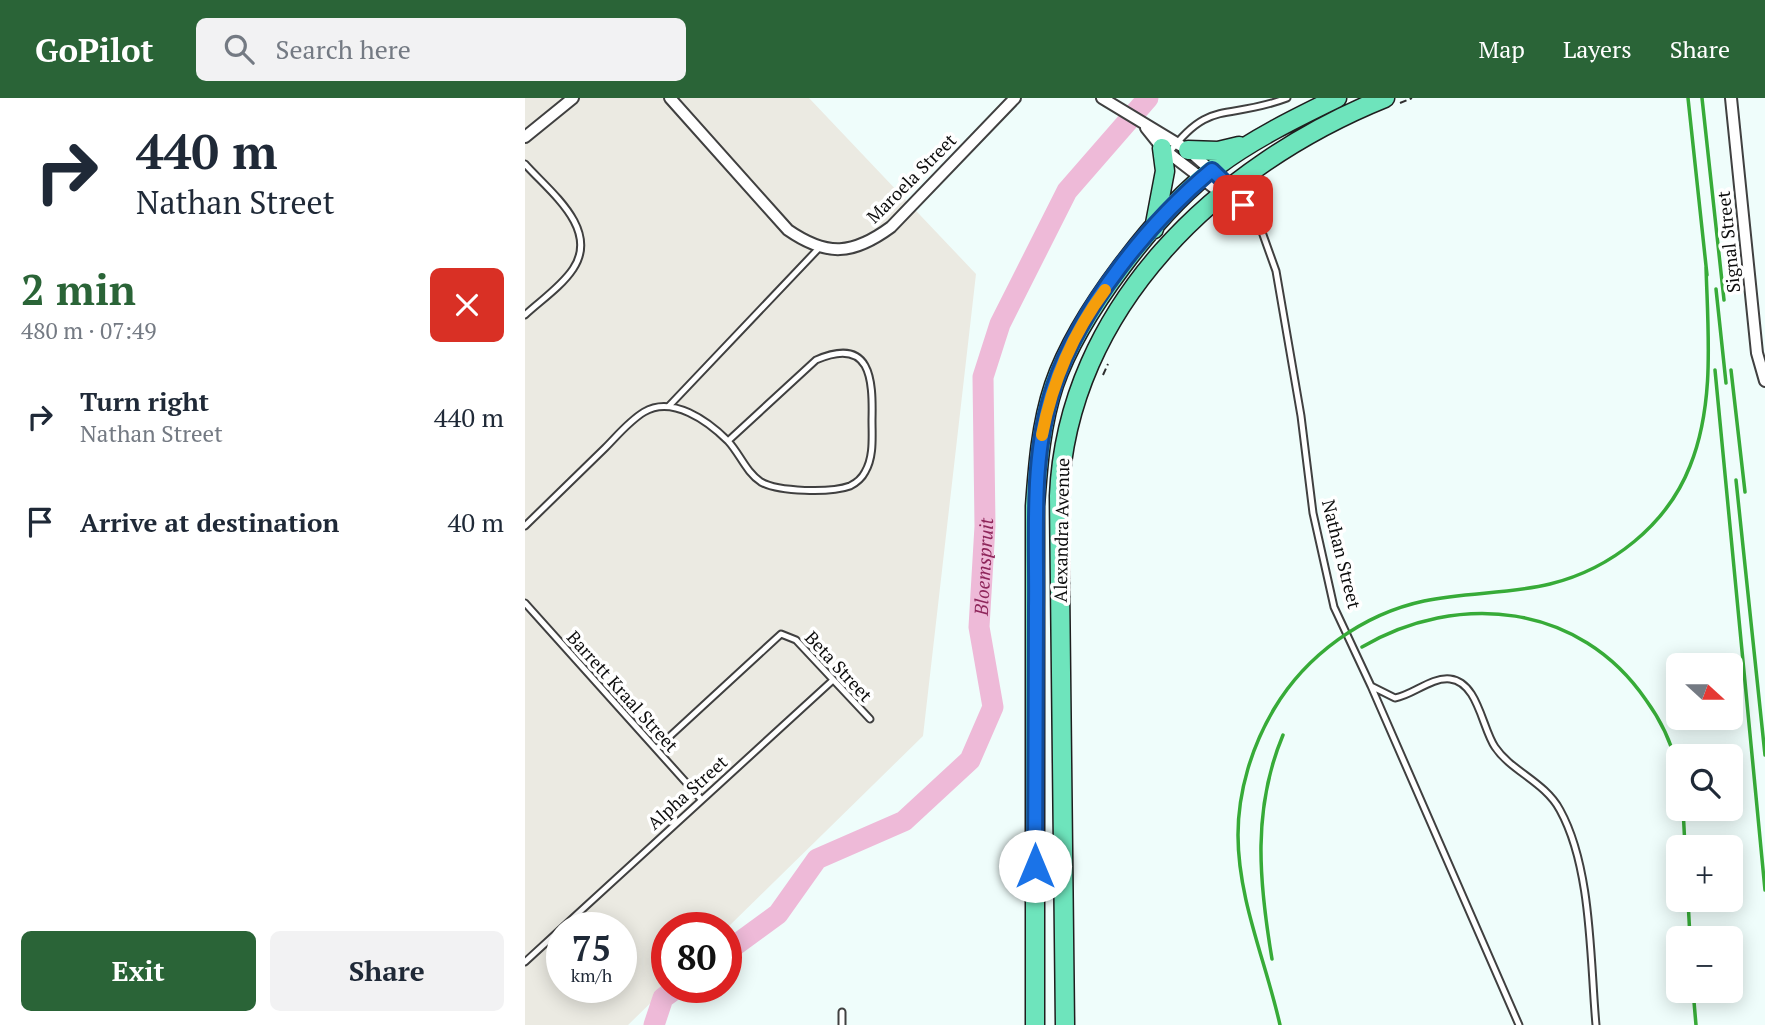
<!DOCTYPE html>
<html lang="en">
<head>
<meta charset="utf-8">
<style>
  :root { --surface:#fff; --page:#f2f2f3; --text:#1f2937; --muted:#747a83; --accent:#2a6437 }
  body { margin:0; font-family:"PT Serif",serif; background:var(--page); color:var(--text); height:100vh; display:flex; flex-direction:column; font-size:26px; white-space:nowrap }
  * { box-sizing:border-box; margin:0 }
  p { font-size:23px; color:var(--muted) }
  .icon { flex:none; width:38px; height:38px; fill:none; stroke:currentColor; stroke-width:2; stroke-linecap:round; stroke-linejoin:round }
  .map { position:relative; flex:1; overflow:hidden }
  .side { display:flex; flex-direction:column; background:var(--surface); width:525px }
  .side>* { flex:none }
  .top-card { background:#fff; color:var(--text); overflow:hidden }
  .needle { width:46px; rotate:111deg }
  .tools { position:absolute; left:1141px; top:555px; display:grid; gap:14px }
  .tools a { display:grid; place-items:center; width:77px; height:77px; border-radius:10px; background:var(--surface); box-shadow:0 4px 18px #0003; font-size:35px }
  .speed { position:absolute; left:21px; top:814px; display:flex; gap:14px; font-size:35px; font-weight:700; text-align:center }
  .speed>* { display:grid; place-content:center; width:91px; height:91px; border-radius:50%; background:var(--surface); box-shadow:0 4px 18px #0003; line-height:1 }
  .speed small { font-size:18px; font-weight:400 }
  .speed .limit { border:10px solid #d22; background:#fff; color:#111 }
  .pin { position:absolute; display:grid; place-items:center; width:60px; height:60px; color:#fff; margin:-30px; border-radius:14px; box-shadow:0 4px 10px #0006 }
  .me { position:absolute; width:77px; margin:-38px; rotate:0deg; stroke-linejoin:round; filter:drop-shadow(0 0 5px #0008) }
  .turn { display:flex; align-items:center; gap:24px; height:147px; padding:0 21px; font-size:32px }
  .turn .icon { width:91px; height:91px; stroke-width:2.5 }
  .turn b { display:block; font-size:49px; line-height:60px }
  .round { display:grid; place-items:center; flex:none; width:74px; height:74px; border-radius:10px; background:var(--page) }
  .headline { display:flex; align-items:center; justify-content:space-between; height:119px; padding:0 21px }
  h1 { font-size:42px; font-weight:700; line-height:52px; color:var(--accent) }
  .action { display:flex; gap:14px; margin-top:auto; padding:14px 21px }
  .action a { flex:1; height:80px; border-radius:10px; background:var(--accent); color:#fff; font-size:28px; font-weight:700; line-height:80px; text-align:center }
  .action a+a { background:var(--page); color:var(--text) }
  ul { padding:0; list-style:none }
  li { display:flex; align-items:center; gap:21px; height:105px; padding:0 21px }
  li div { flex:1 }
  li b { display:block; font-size:26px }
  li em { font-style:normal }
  header { display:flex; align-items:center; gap:42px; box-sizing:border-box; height:98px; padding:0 35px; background:var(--accent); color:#fff }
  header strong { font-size:33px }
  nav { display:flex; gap:38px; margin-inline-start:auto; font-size:24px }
  .search { width:490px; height:63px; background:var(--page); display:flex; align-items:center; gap:18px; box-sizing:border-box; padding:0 24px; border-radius:10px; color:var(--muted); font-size:26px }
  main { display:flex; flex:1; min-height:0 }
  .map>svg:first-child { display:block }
</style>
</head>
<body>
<header>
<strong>GoPilot</strong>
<div class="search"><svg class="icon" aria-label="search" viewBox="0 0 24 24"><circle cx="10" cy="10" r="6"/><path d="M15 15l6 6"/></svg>Search here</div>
<nav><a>Map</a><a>Layers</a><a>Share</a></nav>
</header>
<main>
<section class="side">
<div class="top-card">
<div class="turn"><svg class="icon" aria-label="right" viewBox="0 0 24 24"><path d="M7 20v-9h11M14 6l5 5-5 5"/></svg><div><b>440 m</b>Nathan Street</div></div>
</div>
<div class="headline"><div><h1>2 min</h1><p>480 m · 07:49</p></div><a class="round" style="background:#d93025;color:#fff"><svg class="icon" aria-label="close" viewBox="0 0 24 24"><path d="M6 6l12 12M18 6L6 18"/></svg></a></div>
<ul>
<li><svg class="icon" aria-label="right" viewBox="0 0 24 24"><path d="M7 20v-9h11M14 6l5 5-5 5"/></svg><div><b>Turn right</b><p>Nathan Street</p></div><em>440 m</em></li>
<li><svg class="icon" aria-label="arrive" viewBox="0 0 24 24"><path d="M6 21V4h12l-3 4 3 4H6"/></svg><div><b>Arrive at destination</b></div><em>40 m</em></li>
</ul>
<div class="action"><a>Exit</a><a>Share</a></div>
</section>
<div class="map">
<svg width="1240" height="927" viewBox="0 0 1240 927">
  <rect width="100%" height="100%" fill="#effdfb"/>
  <path fill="#ebeae2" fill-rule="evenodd" d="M 0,0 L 284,0 L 451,176 L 398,638 L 201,831 L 142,830 L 142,889 L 103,927 L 0,927 ZM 37,830 L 96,830 L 96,889 L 37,889 Z"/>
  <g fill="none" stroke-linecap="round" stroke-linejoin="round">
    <g stroke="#eebad8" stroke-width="21">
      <path id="s1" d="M 201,854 L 253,816 L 292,761 L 379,723 L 445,662 L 468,609 L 454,529 L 460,428 L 458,279 L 475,226 L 542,93 L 623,0"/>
      <path d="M 129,927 L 138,900 L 153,889"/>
    </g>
    <defs>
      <path id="service" d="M 644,55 C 685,0 701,23 762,0
        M 0,66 C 25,94 75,131 48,171 C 36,189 15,203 0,217
        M 709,93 L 737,134 L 751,173 L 776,318 L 788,415 L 809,509 L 846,588 L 870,600 C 888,597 906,579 925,581 C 953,584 957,630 970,649 C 986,673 1020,684 1035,712 C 1067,770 1065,862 1071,927
        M 144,308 L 295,149
        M 0,428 C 27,402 53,376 80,350 C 92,338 104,323 119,314 C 147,297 183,323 203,343 C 215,356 221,374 236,384 C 253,394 306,395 325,388 C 331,385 337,380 340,374 C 349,359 347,339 347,322 C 348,281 346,238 291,262 L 203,343
        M 0,505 L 175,700
        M 846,588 L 994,927
        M 131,651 L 256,536 L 271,542 L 345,621
        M 37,830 L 308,582
        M 0,864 L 37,830
        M 317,927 L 317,914"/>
      <path id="minor" d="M 145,0 L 263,132 C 302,159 328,157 366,129 L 490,0
        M 577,0 L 663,52 L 705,89
        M 1206,0 L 1232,255 L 1240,283
        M 621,30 L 637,50 L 697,96
        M 0,39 L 48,0"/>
      <path id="trunk" d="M 663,52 L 693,53 L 714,48
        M 629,131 L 640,73 L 637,50
        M 510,927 L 510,408 C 513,367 516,326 529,287 C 553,217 632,113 692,68 C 728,41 771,20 812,0
        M 540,927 L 534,398 C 542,209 694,67 860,0"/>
    </defs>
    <use href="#service" stroke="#404040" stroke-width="9"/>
    <use href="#minor" stroke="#404040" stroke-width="14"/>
    <use href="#trunk" stroke="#1e1e1e" stroke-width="21"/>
    <path stroke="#2f2f2f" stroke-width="2" stroke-dasharray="7 3.5" stroke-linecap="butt" d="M 875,5 L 887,0
      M 724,100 L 733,88
      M 690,124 L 711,110
      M 578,277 L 583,266"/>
    <use href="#service" stroke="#fff" stroke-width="5"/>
    <use href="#minor" stroke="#fff" stroke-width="10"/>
    <use href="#trunk" stroke="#6ee4bc" stroke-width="18"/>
    <path stroke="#37ab38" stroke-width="3.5" d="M 1163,0 L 1182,177
      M 1177,0 L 1199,202
      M 1191,191 L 1201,285
      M 1190,272 L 1240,792
      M 1206,272 L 1220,394
      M 1211,382 L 1240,657
      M 837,549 C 933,493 1055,505 1121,602 C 1137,624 1148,647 1153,674
      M 1158,710 L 1160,749
      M 1163,802 L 1165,840
      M 747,861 C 734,784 727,711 758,637
      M 1168,892 L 1171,927
      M 755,927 C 741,864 713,802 713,737 C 713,693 727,648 749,611 C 781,557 838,516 899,503 C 941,494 984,496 1025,486 C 1086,471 1142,427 1165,368 C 1190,306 1183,235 1181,169"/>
  </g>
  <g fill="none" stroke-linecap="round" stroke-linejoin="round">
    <defs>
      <path id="route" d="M 510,768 C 510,682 511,595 511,509 C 512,435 505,359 529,288 C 555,210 624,124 687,72 L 713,97 L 718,107"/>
    </defs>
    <use href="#route" stroke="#114b97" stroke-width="18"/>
    <use href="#route" stroke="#1a73e8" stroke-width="12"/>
    <path stroke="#f59e0b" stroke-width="12" d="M 517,337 C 527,285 548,235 580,192"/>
  </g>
  <g text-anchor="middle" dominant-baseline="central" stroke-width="7" stroke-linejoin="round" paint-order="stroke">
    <g font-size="18" fill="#0d0d0d" stroke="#fff">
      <text transform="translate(386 80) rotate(-45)">Maroela Street</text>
      <text transform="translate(1203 144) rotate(-96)">Signal Street</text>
      <text transform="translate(536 432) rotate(-89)">Alexandra Avenue</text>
      <text transform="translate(817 456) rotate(76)">Nathan Street</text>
      <text transform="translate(314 568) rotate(47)">Beta Street</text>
      <text transform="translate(98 593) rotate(48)">Barrett Kraal Street</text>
      <text transform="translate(162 694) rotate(-42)">Alpha Street</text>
    </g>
    <g font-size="19" font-style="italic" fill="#8f265b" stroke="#fff">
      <text stroke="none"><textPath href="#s1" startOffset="516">Bloemspruit</textPath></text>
    </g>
  </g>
</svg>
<div class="tools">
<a><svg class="needle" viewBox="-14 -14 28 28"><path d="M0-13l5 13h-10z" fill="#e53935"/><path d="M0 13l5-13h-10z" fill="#747a83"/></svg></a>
<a><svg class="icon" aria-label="search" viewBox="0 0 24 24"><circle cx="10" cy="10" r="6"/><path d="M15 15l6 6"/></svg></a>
<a>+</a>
<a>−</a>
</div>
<div class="speed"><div>75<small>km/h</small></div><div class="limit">80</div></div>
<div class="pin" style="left:718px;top:107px;background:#d93025"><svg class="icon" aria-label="arrive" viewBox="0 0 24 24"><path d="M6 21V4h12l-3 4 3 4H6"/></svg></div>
<svg class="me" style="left:510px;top:768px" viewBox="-20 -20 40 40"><circle r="19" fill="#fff"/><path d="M0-13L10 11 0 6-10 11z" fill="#1a73e8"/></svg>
</div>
</main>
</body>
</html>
